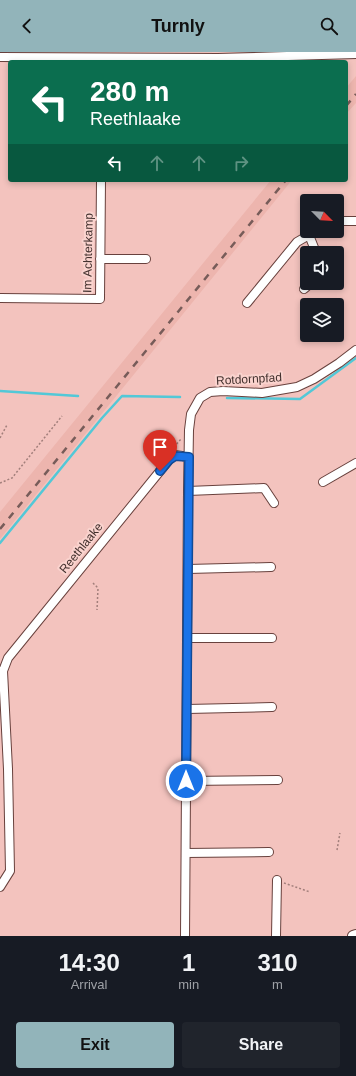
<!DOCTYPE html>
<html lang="en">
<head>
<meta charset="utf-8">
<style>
  :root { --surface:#171b24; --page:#20242c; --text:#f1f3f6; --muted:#9ea1a6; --accent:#92b4ba }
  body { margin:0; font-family:Arial,sans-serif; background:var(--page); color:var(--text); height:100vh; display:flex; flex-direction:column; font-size:15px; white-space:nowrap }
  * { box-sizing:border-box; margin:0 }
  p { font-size:13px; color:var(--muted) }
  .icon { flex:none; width:22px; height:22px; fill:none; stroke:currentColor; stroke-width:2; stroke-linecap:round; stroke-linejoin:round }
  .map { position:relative; height:884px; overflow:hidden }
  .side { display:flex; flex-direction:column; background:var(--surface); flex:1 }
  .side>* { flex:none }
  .top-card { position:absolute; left:8px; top:8px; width:340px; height:122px; border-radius:4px; box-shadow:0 2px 6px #0003; background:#0b6e4f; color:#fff; overflow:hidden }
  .needle { width:26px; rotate:114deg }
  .buttons { position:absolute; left:300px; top:142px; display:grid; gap:8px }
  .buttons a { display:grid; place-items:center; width:44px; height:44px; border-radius:4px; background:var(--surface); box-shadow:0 2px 6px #0003; font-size:20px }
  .pin { position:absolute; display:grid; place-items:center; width:34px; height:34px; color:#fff; margin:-41px -17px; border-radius:50% 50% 50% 0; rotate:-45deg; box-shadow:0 0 4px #0007 }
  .pin .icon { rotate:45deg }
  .me { position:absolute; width:44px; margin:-22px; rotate:0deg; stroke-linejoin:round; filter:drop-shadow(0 0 3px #0008) }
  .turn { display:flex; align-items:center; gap:14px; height:84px; padding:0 16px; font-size:18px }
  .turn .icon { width:52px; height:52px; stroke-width:2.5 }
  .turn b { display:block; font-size:28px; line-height:34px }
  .lanes { display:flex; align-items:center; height:38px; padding:0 16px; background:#0003; justify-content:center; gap:20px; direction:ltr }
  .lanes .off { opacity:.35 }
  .eta { display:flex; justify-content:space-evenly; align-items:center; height:68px; text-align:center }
  .eta b { font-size:24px; font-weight:700; line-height:28px }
  .action { display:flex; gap:8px; margin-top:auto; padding:8px 16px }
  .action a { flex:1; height:46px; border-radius:4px; background:var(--accent); color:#111; font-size:16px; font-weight:700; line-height:46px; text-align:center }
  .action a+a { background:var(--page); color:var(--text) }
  header { display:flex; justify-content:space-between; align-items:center; height:52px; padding:0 16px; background:var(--accent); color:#111; font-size:18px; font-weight:700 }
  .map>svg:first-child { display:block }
</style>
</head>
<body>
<header><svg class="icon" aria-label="back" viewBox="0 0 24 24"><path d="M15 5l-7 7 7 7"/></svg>Turnly<svg class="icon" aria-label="search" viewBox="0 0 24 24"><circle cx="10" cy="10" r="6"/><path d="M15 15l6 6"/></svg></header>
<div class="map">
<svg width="356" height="884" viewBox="0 0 356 884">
  <rect width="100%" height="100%" fill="#f3c3be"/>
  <path fill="#edb5ae" d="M 356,24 L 356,51 L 346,62 L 346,36 Z
    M 271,128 L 292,128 L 0,487 L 0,460 Z"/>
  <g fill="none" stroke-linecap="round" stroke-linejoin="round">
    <path stroke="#52c8d7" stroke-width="2.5" d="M 0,339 L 78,344
      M 227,346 L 300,347 L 356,306
      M 0,491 L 102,366 L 122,344 L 180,345"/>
    <defs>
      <path id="minor" d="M 0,5 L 218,6 L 356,2
        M 337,169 L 356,169
        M 309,183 L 315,198 L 315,201
        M 100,207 L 146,207
        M 304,237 L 311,231
        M 0,246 L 100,247 L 101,128
        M 247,251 L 297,190 L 309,183 L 312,179
        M 323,430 L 356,411
        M 188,439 L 264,436 L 274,451
        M 188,517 L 271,515
        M 187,586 L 272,586
        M 0,619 L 3,619 L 8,717 L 10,819 L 0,835
        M 3,619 L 8,606 L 169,408 L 175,403 L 189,405
        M 187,657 L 272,655
        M 186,729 L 278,728
        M 186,801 L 269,800
        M 185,884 L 188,439 L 189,378 L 191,362 L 200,346 L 210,340 L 223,339 L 262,341 L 297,335 L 314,327 L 339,311 L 356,298
        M 276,884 L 277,828"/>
      <path id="major" d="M 353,884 L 356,883"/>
    </defs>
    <use href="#minor" stroke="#68413d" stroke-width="10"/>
    <use href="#major" stroke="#68413d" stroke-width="12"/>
    <path stroke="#a27f7b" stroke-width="1.5" stroke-dasharray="2 2" stroke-linecap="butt" d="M 0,386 L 7,373
      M 174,395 L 181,387
      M 0,431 L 12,426 L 62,364
      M 93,531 L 98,536 L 97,558
      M 337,798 L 340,781
      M 284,831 L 310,840"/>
    <use href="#minor" stroke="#fff" stroke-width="8"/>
    <use href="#major" stroke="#fff" stroke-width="10"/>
    <path stroke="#775c59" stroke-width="2.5" stroke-dasharray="7 7" stroke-linecap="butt" d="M 346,54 L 356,42
      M 0,477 L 286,128"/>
  </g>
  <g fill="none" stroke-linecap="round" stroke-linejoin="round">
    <defs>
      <path id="route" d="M 160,419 L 169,408 L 175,404 L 189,405 L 186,729"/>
    </defs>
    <use href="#route" stroke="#114b97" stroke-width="10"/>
    <use href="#route" stroke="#1a73e8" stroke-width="7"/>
  </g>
  <g text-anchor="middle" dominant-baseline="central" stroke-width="4" stroke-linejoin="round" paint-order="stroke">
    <g font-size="12" fill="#43312e" stroke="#fad3ce">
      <text transform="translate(88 201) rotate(-89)">Im Achterkamp</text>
      <text transform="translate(249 327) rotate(-3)">Rotdornpfad</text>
      <text transform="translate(81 496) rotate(-51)">Reethlaake</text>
    </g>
  </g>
</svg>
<div class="buttons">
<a><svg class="needle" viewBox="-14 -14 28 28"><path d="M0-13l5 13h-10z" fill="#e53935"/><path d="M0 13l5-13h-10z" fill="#9ea1a6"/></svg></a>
<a><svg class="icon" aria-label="sound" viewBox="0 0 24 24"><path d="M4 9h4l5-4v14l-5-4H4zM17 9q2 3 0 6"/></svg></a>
<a><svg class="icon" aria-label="layers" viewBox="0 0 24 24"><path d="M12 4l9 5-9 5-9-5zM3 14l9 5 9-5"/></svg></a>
</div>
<div class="pin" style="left:160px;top:419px;background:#d93025"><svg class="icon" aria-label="arrive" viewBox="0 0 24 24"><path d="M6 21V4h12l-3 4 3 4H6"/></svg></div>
<svg class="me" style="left:186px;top:729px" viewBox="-20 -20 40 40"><circle r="17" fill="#1a73e8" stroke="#fff" stroke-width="3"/><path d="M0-11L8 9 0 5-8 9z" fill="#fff"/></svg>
<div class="top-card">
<div class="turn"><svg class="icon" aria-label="left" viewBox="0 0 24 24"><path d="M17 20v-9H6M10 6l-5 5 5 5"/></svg><div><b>280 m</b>Reethlaake</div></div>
<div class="lanes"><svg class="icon" aria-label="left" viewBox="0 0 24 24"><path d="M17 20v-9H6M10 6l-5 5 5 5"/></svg><svg class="icon off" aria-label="ahead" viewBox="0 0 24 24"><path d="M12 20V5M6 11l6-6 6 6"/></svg><svg class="icon off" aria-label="ahead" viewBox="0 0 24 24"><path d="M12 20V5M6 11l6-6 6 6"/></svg><svg class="icon off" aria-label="right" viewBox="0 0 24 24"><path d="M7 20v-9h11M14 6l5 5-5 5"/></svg></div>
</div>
</div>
<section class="side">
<div class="eta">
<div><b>14:30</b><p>Arrival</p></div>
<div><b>1</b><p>min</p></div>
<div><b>310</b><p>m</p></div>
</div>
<div class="action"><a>Exit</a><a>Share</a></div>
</section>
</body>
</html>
